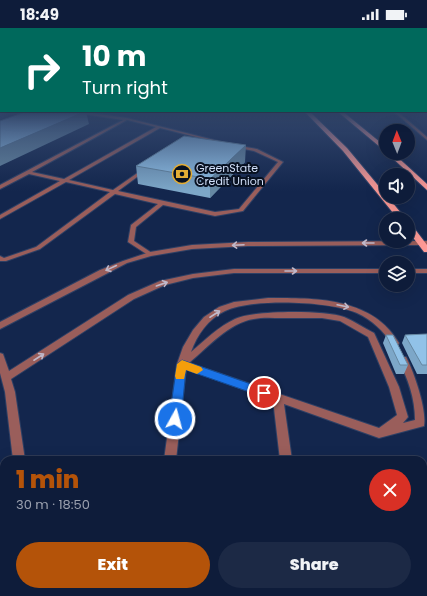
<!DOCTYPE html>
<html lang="en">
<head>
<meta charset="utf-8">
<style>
  :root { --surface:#0e1c3a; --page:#1c2945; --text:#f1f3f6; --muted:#9ba1af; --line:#2e3a54; --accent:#b45309 }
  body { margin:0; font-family:Poppins,sans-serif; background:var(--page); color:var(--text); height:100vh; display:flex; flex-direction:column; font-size:15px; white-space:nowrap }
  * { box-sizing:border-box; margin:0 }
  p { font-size:13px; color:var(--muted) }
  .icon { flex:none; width:22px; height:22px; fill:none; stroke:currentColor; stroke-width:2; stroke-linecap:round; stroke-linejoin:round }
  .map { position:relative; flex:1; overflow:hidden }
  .side { position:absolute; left:0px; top:428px; width:427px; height:140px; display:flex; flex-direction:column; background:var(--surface); border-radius:12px 12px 0 0; box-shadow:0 4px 16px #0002,0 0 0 1px var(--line) }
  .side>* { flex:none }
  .guide { position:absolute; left:0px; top:0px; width:427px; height:84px; box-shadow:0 4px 16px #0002,0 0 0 1px var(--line); background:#00695c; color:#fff; overflow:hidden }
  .needle { width:26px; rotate:359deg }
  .buttons { position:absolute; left:379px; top:96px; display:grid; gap:8px }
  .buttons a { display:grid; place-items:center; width:36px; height:36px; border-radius:50%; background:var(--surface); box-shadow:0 4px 16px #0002,0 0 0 1px var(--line); font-size:20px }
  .pin { position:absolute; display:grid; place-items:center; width:34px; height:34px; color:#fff; margin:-17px; border:2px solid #fff; border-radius:50%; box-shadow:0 1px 4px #0007 }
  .me { position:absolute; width:44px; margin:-22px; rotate:7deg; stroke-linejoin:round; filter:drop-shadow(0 0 3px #0008) }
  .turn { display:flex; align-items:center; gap:14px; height:84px; padding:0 16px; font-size:18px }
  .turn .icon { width:52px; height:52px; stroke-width:2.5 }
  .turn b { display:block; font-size:28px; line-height:34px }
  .round { display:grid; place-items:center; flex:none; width:42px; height:42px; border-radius:21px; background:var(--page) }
  .overview { display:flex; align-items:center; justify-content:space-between; height:68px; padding:0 16px }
  h1 { font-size:24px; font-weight:800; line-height:30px; color:var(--accent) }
  .action { display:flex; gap:8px; margin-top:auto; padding:8px 16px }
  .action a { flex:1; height:46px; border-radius:24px; background:var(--accent); color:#fff; font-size:16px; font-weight:800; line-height:46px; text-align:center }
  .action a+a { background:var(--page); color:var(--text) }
  .status { display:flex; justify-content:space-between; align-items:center; height:28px; padding:0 20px; background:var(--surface); direction:ltr }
  .status svg { height:11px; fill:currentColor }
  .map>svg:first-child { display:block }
</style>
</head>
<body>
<div class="status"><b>18:49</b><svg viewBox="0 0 49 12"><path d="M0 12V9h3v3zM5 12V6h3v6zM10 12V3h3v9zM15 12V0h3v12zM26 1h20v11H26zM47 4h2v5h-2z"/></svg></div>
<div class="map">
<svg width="427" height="568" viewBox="0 0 427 568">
  <rect width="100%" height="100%" fill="#13264d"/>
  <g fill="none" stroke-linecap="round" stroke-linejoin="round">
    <defs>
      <path id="lane" d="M 64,83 L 77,83 L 127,90 L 222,114 L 220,115 L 160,100 L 69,152 L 113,162 L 146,139 L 148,139 L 148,141 L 118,163 L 215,184 L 239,181 L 278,134 L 254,123 L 234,119 L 234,117 L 257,121 L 283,134 L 243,183 L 215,188 L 163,177 L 136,199 L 134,213 L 152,225 L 152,227 L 148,227 L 128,214 L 131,197 L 158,176 L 115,166 L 40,221 L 6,233 L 0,233 L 0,228 L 4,230 L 36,219 L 110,164 L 66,154 L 0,191 L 0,187 L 60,153 L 29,146 L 0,161 L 0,157 L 123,92 ZM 127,92 L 156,99 L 64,151 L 32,144 Z
        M 393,83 L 397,83 L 427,109 L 427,112 Z
        M 268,270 C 315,270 372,269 399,315 L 398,317 L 392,317 C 384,303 372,292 357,285 C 328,273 253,270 225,283 C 208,291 197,307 191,324 C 205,312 218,299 235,291 C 254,282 324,282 344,289 C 354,293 364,300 374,305 L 375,307 L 399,359 L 408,389 L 403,395 L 415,392 C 415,370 408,351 398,331 L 400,329 L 406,329 C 414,344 427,382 424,398 L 379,410 L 284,376 L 292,432 L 280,432 L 273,372 L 186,341 L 176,432 L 164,432 L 177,336 L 183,319 L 193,302 L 204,289 L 219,279 L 234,274 ZM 282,290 L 322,290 L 340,293 L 368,309 L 389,359 L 397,387 L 379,400 L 189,335 C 207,320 230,294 254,291 C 263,289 273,290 282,290 Z
        M 146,564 L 160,564 L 160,568 L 146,568 Z
        M 295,564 L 309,564 L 310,568 L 296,568 Z"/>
      <path id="street" d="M 427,213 L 427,217 L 248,218 L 192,221 L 151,228 L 127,235 L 106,246 L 0,301 L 0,294 L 100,242 L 123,233 L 150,224 L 192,217 L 248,214 Z
        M 234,241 L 386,241 L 386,245 L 234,245 L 193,250 L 165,257 L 134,271 L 11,351 L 15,364 L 25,432 L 13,432 L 5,364 L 0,345 L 0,325 L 3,326 L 9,343 L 128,267 L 160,253 L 193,246 Z
        M 408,241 L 427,241 L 427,245 L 408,245 Z
        M 4,526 L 4,562 L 0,564 L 0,528 Z"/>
      <path id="primary" d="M 304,83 L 309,83 L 347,120 L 406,191 L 398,191 L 343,123 Z
        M 342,83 L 386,119 L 386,124 L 337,83 Z
        M 387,125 L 393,125 L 427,156 L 427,162 Z
        M 408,196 L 411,196 L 427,217 L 427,224 L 424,224 L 408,203 Z"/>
    </defs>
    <use href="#lane" stroke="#2e4065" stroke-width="2"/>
    <use href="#street" stroke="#2e4065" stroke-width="2"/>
    <use href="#primary" stroke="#2e4065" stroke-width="2"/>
    <use href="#lane" fill="#9a5e5b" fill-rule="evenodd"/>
    <use href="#street" fill="#9a5e5b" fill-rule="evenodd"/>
    <use href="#primary" fill="#fe9a96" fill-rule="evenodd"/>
  </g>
  <path fill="#7da7c8" d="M 245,134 L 210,170 L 138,156 L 136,138 Z
    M 427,306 L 427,346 L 417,346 L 402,315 L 405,307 Z
    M 386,307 L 408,337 L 404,346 L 396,346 L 383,315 Z
    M 382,564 L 423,564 L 427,568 L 383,568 Z"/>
  <path fill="#6688a2" d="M 84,84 L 86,84 L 89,96 L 0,138 L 0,120 Z
    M 246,117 L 245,134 L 210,170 L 210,151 Z"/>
  <path fill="#91c2e8" stroke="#6688a2" d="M 25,84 L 84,84 L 0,120 L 0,93 Z
    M 184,108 L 246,117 L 210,151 L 136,138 Z
    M 427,306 L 427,337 L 422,337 L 405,307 Z
    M 386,307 L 393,307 L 408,337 L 400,337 Z
    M 423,461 L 427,461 L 427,568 L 401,568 L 400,564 L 423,564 Z"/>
  <defs><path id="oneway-shaft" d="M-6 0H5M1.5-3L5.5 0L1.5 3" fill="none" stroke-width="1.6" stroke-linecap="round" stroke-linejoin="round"/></defs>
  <g stroke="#c0b8c9">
    <use href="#oneway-shaft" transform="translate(368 215) rotate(180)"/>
    <use href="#oneway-shaft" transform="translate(238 217) rotate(177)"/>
    <use href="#oneway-shaft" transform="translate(111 240) rotate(155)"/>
    <use href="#oneway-shaft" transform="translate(291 243)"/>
    <use href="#oneway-shaft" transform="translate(162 256) rotate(-19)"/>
    <use href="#oneway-shaft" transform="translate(343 278) rotate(12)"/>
    <use href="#oneway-shaft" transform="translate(215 286) rotate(-33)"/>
    <use href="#oneway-shaft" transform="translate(39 329) rotate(-33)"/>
  </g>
  <linearGradient id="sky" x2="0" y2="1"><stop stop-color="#0a152a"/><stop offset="0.51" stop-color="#33476d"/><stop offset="1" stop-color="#33476d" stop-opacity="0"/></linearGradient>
  <rect width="427" height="163" fill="url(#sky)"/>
  <path fill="#1a73e8" stroke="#114b97" d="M 182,332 L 268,362 L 270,365 L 268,368 L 264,369 L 186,342 L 181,391 L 179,394 L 175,396 L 171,394 L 169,391 L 177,336 Z"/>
  <path fill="#f59e0b" d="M 182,332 L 201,339 L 203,342 L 197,346 L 186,342 L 184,351 L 176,351 L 175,348 L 177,336 Z"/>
  <defs>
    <symbol id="bank-ring" viewBox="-11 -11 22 22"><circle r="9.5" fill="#081121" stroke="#e4ad35" stroke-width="1.5"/><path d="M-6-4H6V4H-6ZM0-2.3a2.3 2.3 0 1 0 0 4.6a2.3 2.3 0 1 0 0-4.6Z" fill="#e4ad35"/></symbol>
  </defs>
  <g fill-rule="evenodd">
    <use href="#bank-ring" x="171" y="135" width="22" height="22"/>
  </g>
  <g text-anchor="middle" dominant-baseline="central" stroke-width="4" stroke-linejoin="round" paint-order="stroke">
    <g font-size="11" fill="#d1dff8" stroke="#081121" text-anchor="start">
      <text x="196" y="140">GreenState<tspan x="196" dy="13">Credit Union</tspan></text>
    </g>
  </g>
</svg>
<div class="buttons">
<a><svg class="needle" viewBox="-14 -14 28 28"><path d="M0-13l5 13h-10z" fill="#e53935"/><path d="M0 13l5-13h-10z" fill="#9ba1af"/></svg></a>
<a><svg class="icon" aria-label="sound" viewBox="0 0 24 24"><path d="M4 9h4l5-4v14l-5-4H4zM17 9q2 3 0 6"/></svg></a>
<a><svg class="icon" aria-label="search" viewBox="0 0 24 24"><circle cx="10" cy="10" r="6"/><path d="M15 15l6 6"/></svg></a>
<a><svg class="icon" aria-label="layers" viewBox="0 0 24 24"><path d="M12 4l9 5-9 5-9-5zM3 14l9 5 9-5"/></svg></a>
</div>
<div class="pin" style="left:264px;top:365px;background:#d93025"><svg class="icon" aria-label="arrive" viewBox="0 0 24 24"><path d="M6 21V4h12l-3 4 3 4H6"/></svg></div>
<svg class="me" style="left:175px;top:391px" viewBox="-20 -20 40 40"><circle r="17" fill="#1a73e8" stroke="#fff" stroke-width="3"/><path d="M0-11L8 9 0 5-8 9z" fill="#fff"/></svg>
<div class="guide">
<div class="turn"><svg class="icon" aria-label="right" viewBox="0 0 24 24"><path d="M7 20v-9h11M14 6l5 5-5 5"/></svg><div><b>10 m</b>Turn right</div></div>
</div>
<section class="side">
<div class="overview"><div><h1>1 min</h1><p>30 m · 18:50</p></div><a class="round" style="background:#d93025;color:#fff"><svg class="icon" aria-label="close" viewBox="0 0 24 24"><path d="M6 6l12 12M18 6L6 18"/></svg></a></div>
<div class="action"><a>Exit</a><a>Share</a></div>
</section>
</div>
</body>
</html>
